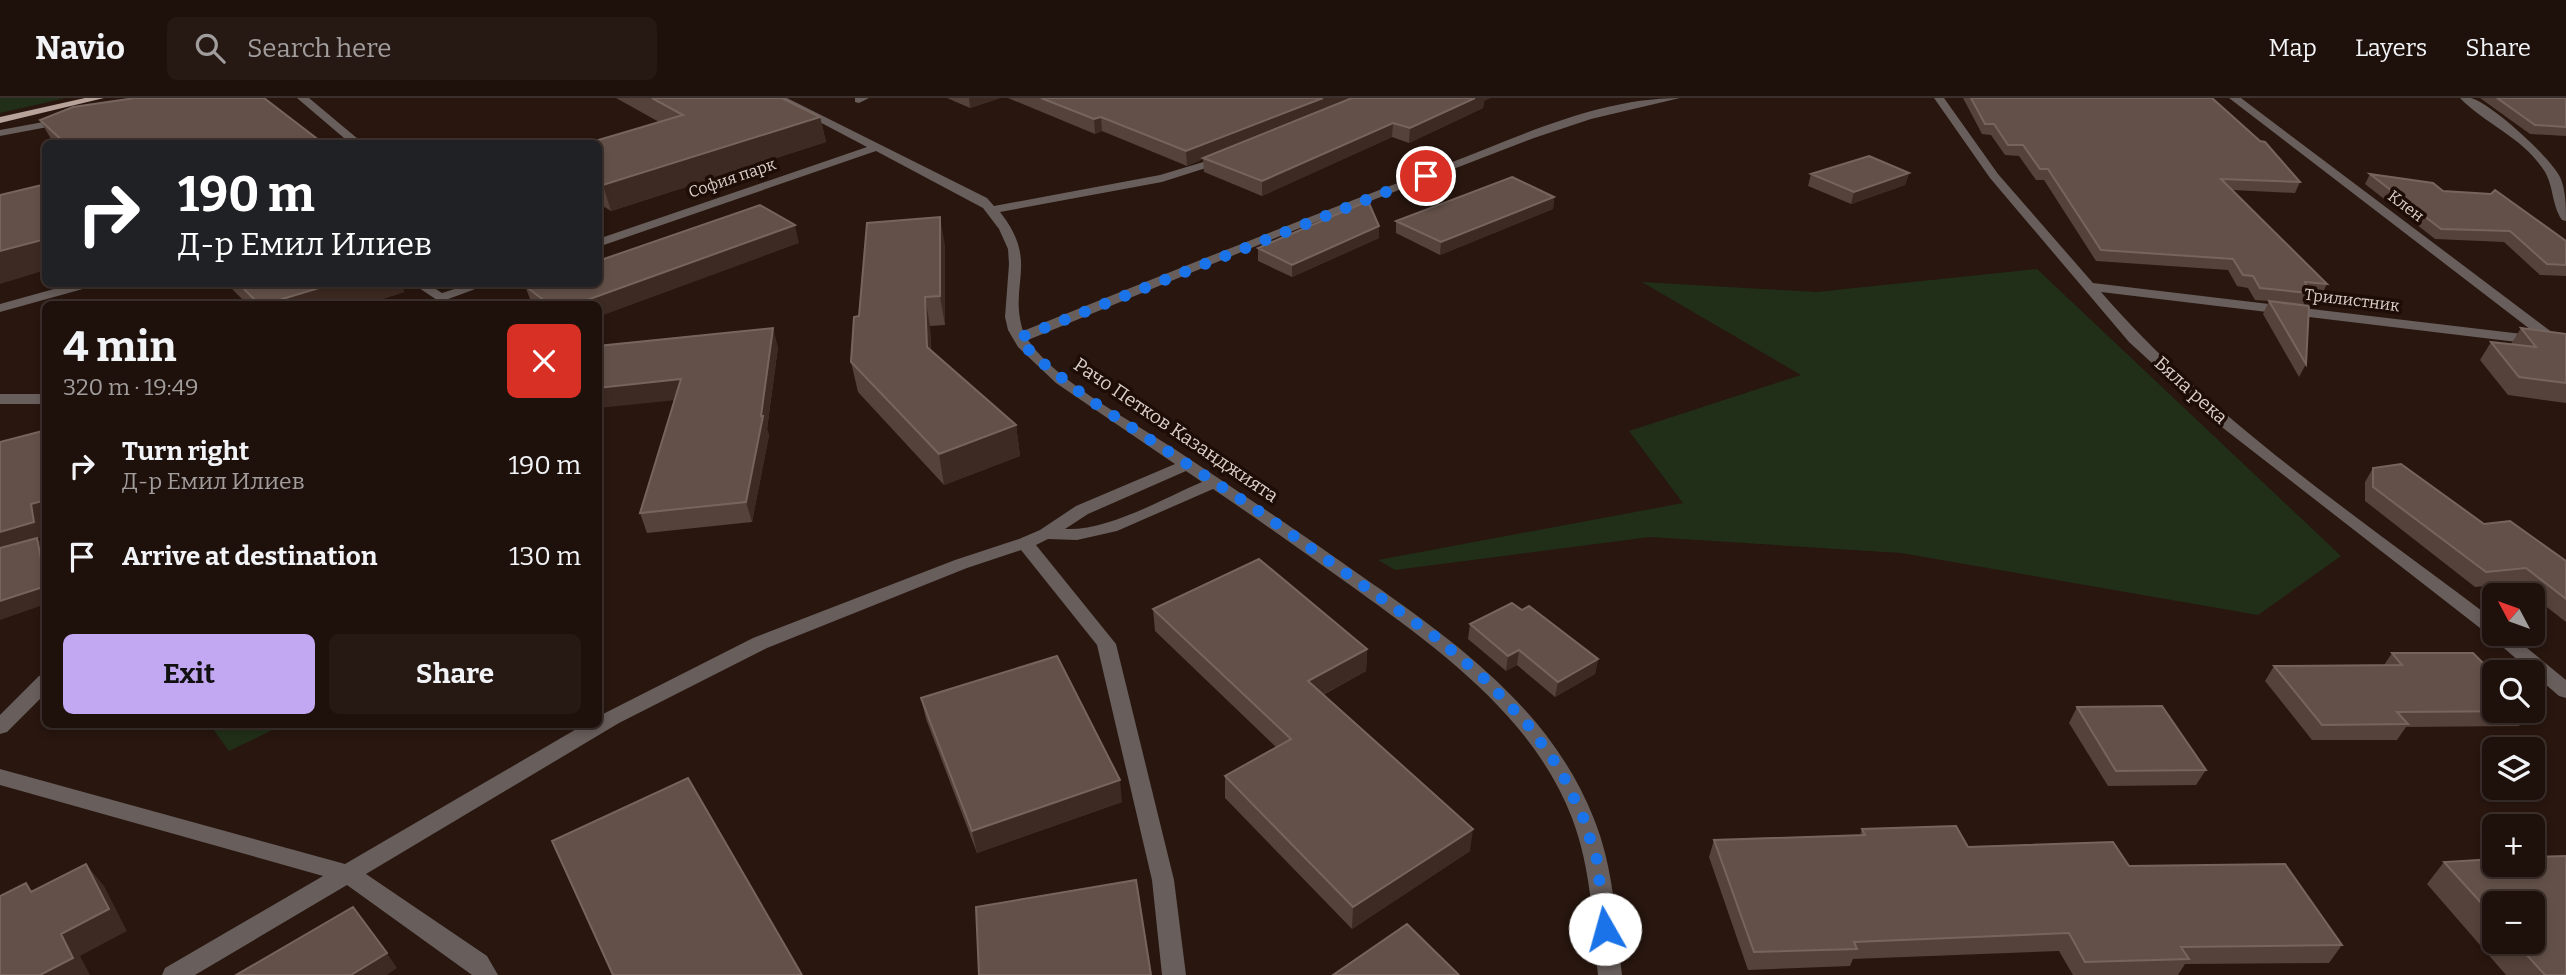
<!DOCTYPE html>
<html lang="en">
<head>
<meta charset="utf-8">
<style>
  :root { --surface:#1e100b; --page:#261914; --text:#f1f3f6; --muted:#a19d9d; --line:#3c302c; --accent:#c2a7f2 }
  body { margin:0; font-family:Bitter,serif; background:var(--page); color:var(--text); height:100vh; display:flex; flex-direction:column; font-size:26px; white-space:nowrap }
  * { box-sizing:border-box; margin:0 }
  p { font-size:23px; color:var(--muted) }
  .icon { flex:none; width:38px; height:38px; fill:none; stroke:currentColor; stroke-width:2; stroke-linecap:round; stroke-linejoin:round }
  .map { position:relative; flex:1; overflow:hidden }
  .details { position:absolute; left:42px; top:203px; width:560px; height:427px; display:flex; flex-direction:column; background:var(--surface); border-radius:10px; box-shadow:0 4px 10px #0003,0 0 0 2px var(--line) }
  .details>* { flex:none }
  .hud { position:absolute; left:42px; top:42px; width:560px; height:147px; border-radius:10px; box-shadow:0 4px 10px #0003,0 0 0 2px var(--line); background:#202124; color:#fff; overflow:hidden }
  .needle { width:46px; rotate:311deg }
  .buttons { position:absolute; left:2482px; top:485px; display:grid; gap:14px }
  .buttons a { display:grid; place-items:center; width:63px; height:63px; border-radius:10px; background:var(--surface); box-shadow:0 4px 10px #0003,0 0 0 2px var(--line); font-size:35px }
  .pin { position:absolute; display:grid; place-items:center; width:60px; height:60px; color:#fff; margin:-30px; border:4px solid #fff; border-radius:50%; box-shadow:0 2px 7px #0007 }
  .me { position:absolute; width:77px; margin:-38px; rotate:353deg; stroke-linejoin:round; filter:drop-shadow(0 0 5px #0008) }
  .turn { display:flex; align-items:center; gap:24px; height:147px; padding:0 21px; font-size:32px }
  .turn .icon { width:91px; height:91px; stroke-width:2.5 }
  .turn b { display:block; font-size:49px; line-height:60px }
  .round { display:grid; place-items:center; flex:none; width:74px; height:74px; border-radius:10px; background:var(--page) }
  .overview { display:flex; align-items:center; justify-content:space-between; height:119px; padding:0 21px }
  h1 { font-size:42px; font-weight:700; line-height:52px }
  .action { display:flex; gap:14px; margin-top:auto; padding:14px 21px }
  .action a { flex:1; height:80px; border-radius:10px; background:var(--accent); color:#111; font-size:28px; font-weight:700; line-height:80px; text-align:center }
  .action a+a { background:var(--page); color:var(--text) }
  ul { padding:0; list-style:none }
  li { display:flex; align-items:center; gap:21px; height:91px; padding:0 21px }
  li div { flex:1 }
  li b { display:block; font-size:26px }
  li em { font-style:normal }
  header { display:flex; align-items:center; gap:42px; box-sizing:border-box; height:98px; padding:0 35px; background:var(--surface); border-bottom:2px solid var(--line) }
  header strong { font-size:33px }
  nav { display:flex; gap:38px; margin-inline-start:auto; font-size:24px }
  .search { width:490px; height:63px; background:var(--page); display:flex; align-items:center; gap:18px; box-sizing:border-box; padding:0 24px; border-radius:10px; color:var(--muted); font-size:26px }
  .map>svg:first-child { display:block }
</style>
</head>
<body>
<header>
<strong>Navio</strong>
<div class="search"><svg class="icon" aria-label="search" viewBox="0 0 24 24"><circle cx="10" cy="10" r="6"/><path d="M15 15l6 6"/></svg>Search here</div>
<nav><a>Map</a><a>Layers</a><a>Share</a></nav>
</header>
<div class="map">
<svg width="2566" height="877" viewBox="0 0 2566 877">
  <rect width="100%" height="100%" fill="#28160f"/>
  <path fill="#212f18" d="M 0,0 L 66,0 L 0,15 Z
    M 2037,171 L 2341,458 L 2258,517 L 1901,455 L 1650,439 L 1395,472 L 1378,462 L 1683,405 L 1629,333 L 1801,277 L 1642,184 L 1817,194 Z
    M 210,627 L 283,627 L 229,653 Z"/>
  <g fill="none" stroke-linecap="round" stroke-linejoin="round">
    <path fill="#685e5b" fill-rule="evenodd" d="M 297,0 L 309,0 L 364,46 L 351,46 Z
      M 774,0 L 787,0 L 987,100 L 994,108 L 1160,77 L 1220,59 L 1228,59 L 1228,63 L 1162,84 L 1000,114 C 1040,165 1008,185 1023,233 C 1162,177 1302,121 1442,68 C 1518,39 1598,0 1680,0 L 1591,21 L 1534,40 L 1290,134 L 1028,242 C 1056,284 1132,323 1176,352 C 1238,393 1299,434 1360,477 C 1453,542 1551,611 1594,721 C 1614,770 1616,825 1622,877 L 1598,877 C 1593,825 1591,770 1572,720 C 1533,619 1441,553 1357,492 C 1309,458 1262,424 1213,391 L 1117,433 L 1077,442 L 1048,441 L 1036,447 L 1116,546 L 1174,782 L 1186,877 L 1162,877 L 1152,782 L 1097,547 L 1021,452 L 967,470 L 767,550 L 619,625 L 366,776 L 487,858 L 498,877 L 472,877 L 347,787 L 195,877 L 162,877 L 165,870 L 323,778 L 0,687 L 0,671 L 345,766 L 585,626 L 598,626 L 598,618 L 605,615 L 753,540 L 955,462 L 1019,441 L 1040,432 L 1076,408 L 1175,366 L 1056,285 L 1018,249 L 1008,232 L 1005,219 L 1009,166 L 1008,151 L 999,131 L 983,110 L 876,53 L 598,149 L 598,141 L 867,49 ZM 1186,373 L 1202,384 C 1162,401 1108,433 1065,431 L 1088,416 Z
      M 855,0 L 869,0 L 859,5 L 855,4 Z
      M 1934,0 L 1944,0 L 1998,76 L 2093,185 L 2539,238 L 2229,0 L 2241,0 L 2561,241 L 2566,242 L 2566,250 L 2101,194 C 2210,320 2361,421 2494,522 L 2494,536 L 2510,536 L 2566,582 L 2566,600 L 2559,598 L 2489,537 L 2223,330 L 2129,244 L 1990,80 Z
      M 2460,0 C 2463,0 2467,0 2471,0 C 2491,5 2551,60 2560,79 C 2566,92 2566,109 2566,123 L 2562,122 C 2551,106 2554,86 2543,71 C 2522,39 2485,26 2460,0 Z
      M 65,20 L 70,23 L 69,25 L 0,38 L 0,32 Z
      M 72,186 L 92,186 L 90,189 L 0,214 L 0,206 Z
      M 413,186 L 428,186 L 442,195 L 470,186 L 489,186 L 440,204 Z
      M 0,296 L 46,296 L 46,306 L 0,306 Z
      M 46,441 L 46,452 L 0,466 L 0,454 Z
      M 46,576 L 46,595 L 7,634 L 0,636 L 0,617 L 39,578 Z"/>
    <path fill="#b8a39b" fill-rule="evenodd" d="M 85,0 L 104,0 L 0,25 L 0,19 Z"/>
  </g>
  <path fill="#55423a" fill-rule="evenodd" d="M 616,0 L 782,0 L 820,19 L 826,44 L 611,113 L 598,105 L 598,46 L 659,24 Z
    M 947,0 L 1000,0 L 970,10 Z
    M 1008,0 L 1490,0 L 1484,3 L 1483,10 L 1409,45 L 1392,39 L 1262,98 L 1204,74 L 1203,61 L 1187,68 L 1102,33 L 1095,36 Z
    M 1963,0 L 2212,0 L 2300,84 L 2295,95 L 2232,92 L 2327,186 L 2321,198 L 2309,196 L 2303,207 L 2306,266 L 2299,279 L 2263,216 L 2269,203 L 2255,202 L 2248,190 L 2237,188 L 2228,172 L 2096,163 L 2044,82 L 2036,82 L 2019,58 L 2005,57 L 1991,37 L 1982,36 Z
    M 2480,0 L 2566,0 L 2566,38 L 2530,36 Z
    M 40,22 L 324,46 L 54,46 Z
    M 1909,75 L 1905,87 L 1851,106 L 1808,88 L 1811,76 Z
    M 2370,76 L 2443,93 L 2566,143 L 2566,178 L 2540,177 L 2504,144 L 2435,141 L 2365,86 Z
    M 1554,99 L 1553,111 L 1440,157 L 1396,135 L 1396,123 Z
    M 1379,128 L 1379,140 L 1292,179 L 1258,163 L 1258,150 Z
    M 799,145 L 598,206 L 532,206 L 525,188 Z
    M 945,147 L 945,227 L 930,228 L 931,253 L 1016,327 L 1020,358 L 944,387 L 858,294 L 851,264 L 859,218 Z
    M 227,186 L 401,186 L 404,194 L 366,206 L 247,206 Z
    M 2521,230 L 2566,236 L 2566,305 L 2508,297 L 2480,262 L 2491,244 L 2511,246 Z
    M 778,249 L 767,331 L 769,337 L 752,424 L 647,435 L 640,415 Z
    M 2373,370 L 2484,426 L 2566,463 L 2566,524 L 2516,485 L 2475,489 L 2365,403 L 2365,384 Z
    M 1153,511 L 1367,551 L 1366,573 L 1323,597 L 1470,753 L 1352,831 L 1225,700 L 1225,678 L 1276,649 L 1155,533 Z
    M 1522,512 L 1598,561 L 1595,576 L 1555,599 L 1517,567 L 1506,573 L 1468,541 L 1470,526 Z
    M 2392,555 L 2530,613 L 2519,628 L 2406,629 L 2397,642 L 2312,642 L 2265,583 L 2274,568 L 2384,567 Z
    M 921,600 L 1122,704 L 977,755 L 926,621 Z
    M 2077,609 L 2206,672 L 2196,687 L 2108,688 L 2069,625 Z
    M 1862,731 L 1968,749 L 2129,768 L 2342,847 L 2329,865 L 2185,866 L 2178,877 L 2073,877 L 2059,853 L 1853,861 L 1850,868 L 1748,872 L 1709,759 L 1714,742 L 1860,737 Z
    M 2566,758 L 2566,877 L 2506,877 L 2427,786 L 2444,764 L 2494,761 L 2494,766 L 2532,766 L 2532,759 ZM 2494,805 L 2532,805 L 2532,844 L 2494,844 Z"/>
  <path fill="#3d2a22" d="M 969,0 L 1000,0 L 970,10 Z
    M 1323,0 L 1358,0 L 1203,60 L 1203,61 L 1187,68 L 1186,53 Z
    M 1475,0 L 1490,0 L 1484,3 L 1483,10 L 1409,45 L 1410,30 Z
    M 820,19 L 826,44 L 611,113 L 603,87 Z
    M 1101,19 L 1102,33 L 1095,36 L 1094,21 Z
    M 1393,25 L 1392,39 L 1262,98 L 1262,83 Z
    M 1909,75 L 1905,87 L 1851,106 L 1854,94 Z
    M 1554,99 L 1553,111 L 1440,157 L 1441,144 Z
    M 940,119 L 945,147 L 945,227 L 940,198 Z
    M 45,123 L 46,172 L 0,186 L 0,153 Z
    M 795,127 L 799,145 L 598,219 L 598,206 L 576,206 Z
    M 1379,128 L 1379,140 L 1292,179 L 1292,167 Z
    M 332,186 L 401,186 L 404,194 L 366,206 L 266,206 Z
    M 925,199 L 930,228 L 932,279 L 927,249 Z
    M 773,230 L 778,249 L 767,331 L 769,337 L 752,424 L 746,404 L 761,318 Z
    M 681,281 L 687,301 L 598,310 L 598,290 Z
    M 1016,327 L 1020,358 L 944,387 L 939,356 Z
    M 46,402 L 46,419 L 41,421 L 44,439 L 38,441 L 46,452 L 46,486 L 0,451 L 0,434 L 31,406 Z
    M 46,488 L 46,506 L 0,522 L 0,503 Z
    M 1367,551 L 1366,573 L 1307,605 L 1308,583 Z
    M 1519,552 L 1517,567 L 1506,573 L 1508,558 Z
    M 1598,561 L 1595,576 L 1555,599 L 1558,584 Z
    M 1120,682 L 1122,704 L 977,755 L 972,733 Z
    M 1473,731 L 1470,753 L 1352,831 L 1353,809 Z
    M 86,766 L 104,788 L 127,833 L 80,858 L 90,877 L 40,877 L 61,836 Z
    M 387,855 L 397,870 L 387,877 L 351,877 Z"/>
  <path fill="#635149" stroke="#76655e" stroke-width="2" d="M 135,0 L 264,0 L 324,46 L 66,46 L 40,22 L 73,9 Z
    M 652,0 L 782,0 L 820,19 L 603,87 L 598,84 L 598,46 L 585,46 L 683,17 Z
    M 1041,0 L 1323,0 L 1186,53 L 1101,19 L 1094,21 Z
    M 1352,0 L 1475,0 L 1410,30 L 1393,25 L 1262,83 L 1203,60 Z
    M 1971,0 L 2212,0 L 2260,43 L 2265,44 L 2300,84 L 2221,81 L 2327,186 L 2305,184 L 2309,195 L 2260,190 L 2253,178 L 2243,177 L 2233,161 L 2101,152 L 2048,71 L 2040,71 L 2023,47 L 2008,47 L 1994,26 L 1985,26 Z
    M 2497,0 L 2566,0 L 2566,29 L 2535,27 Z
    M 1869,58 L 1909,75 L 1854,94 L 1811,76 Z
    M 2370,76 L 2433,85 L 2443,93 L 2491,96 L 2495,92 L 2566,143 L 2566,167 L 2547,166 L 2510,133 L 2441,131 Z
    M 1512,79 L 1554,99 L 1441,144 L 1396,123 Z
    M 46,86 L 46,123 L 42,142 L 0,153 L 0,97 Z
    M 1368,103 L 1379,128 L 1292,167 L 1258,150 Z
    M 760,107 L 795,127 L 576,206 L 549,206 L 525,188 L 534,186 L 598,186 L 598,163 Z
    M 940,119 L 940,198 L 925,199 L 927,249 L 1016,327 L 939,356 L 851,264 L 854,219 L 859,218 L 867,125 Z
    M 239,186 L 332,186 L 266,206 L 259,206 Z
    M 2269,203 L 2309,208 L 2306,266 Z
    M 773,230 L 761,318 L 763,318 L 746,404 L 640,415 L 681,281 L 598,290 L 598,248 Z
    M 2521,230 L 2566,236 L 2566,285 L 2519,279 L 2491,244 L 2536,249 Z
    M 46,332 L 46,402 L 31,406 L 34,424 L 0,434 L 0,344 Z
    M 2401,366 L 2484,426 L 2510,423 L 2566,463 L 2566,501 L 2526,470 L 2486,474 L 2373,389 L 2373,370 Z
    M 37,440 L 46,488 L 0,503 L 0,450 Z
    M 1259,461 L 1367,551 L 1308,583 L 1473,731 L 1353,809 L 1225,678 L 1291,641 L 1153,511 Z
    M 1512,505 L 1522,512 L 1529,508 L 1598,561 L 1558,584 L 1519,552 L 1508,558 L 1470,526 Z
    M 2392,555 L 2473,555 L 2494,576 L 2494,612 L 2530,613 L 2397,614 L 2408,626 L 2322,627 L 2274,568 L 2402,567 Z
    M 1057,558 L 1120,682 L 972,733 L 921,600 Z
    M 2162,608 L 2206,672 L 2116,673 L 2077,609 Z
    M 688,680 L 802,877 L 613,877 L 552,743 Z
    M 1956,728 L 1968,749 L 2113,744 L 2129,768 L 2285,766 L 2342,847 L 2181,849 L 2189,861 L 2085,864 L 2069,835 L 1854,844 L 1857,851 L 1754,854 L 1714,742 L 1865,737 L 1862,731 Z
    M 2566,758 L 2566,877 L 2545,877 L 2515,844 L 2532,844 L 2532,805 L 2494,805 L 2494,819 L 2444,764 L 2494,761 L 2494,766 L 2532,766 L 2532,759 Z
    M 86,766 L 109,811 L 61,836 L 73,860 L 40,877 L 0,877 L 0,798 L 26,785 L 31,794 Z
    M 1136,782 L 1151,877 L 979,877 L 976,809 Z
    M 353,809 L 387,855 L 351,877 L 236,877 Z
    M 1407,826 L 1459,877 L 1333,877 Z"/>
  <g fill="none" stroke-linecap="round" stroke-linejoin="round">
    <path stroke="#1a73e8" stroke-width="12" stroke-dasharray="0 21.6" d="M 1426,78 L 1019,240 L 1034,258 L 1090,302 L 1260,414 L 1437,540 L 1487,583 L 1529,628 L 1560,671 L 1583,719 L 1597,762 L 1605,831"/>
  </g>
  <g text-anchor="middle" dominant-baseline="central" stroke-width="7" stroke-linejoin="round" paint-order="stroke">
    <g font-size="16" fill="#dbcfca" stroke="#1e0d07">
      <text transform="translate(732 80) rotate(-19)">София парк</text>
      <text transform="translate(2406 108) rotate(37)">Клен</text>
      <text transform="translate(2352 202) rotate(7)">Трилистник</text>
    </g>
    <g font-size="19" fill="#dbcfca" stroke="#1e0d07">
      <text transform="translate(2191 292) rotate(42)">Бяла река</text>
      <text transform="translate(1176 332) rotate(34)">Рачо Петков Казанджията</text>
    </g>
  </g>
</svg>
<div class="buttons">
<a><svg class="needle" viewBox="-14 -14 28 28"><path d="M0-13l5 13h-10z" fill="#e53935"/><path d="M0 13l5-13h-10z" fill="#a19d9d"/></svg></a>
<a><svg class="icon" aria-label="search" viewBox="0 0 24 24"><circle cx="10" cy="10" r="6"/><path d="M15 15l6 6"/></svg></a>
<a><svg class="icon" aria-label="layers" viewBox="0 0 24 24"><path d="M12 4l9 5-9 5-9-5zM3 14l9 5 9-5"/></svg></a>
<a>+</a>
<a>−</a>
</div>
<div class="pin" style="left:1426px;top:78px;background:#d93025"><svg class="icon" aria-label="arrive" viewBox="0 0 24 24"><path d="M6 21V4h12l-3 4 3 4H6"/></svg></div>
<svg class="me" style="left:1605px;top:831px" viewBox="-20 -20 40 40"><circle r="19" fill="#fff"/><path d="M0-13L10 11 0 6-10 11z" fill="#1a73e8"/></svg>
<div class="hud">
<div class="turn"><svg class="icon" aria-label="right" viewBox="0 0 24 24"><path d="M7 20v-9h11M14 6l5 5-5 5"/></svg><div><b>190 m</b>Д-р Емил Илиев</div></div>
</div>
<section class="details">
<div class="overview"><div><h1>4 min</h1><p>320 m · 19:49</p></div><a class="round" style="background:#d93025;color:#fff"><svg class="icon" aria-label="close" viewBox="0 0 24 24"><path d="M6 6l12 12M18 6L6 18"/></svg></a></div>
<ul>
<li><svg class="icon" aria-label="right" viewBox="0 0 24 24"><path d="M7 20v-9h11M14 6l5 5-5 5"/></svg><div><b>Turn right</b><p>Д-р Емил Илиев</p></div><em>190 m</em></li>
<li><svg class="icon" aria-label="arrive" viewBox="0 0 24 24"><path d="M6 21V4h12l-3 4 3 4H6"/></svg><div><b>Arrive at destination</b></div><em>130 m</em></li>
</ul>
<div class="action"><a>Exit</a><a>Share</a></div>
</section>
</div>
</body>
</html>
